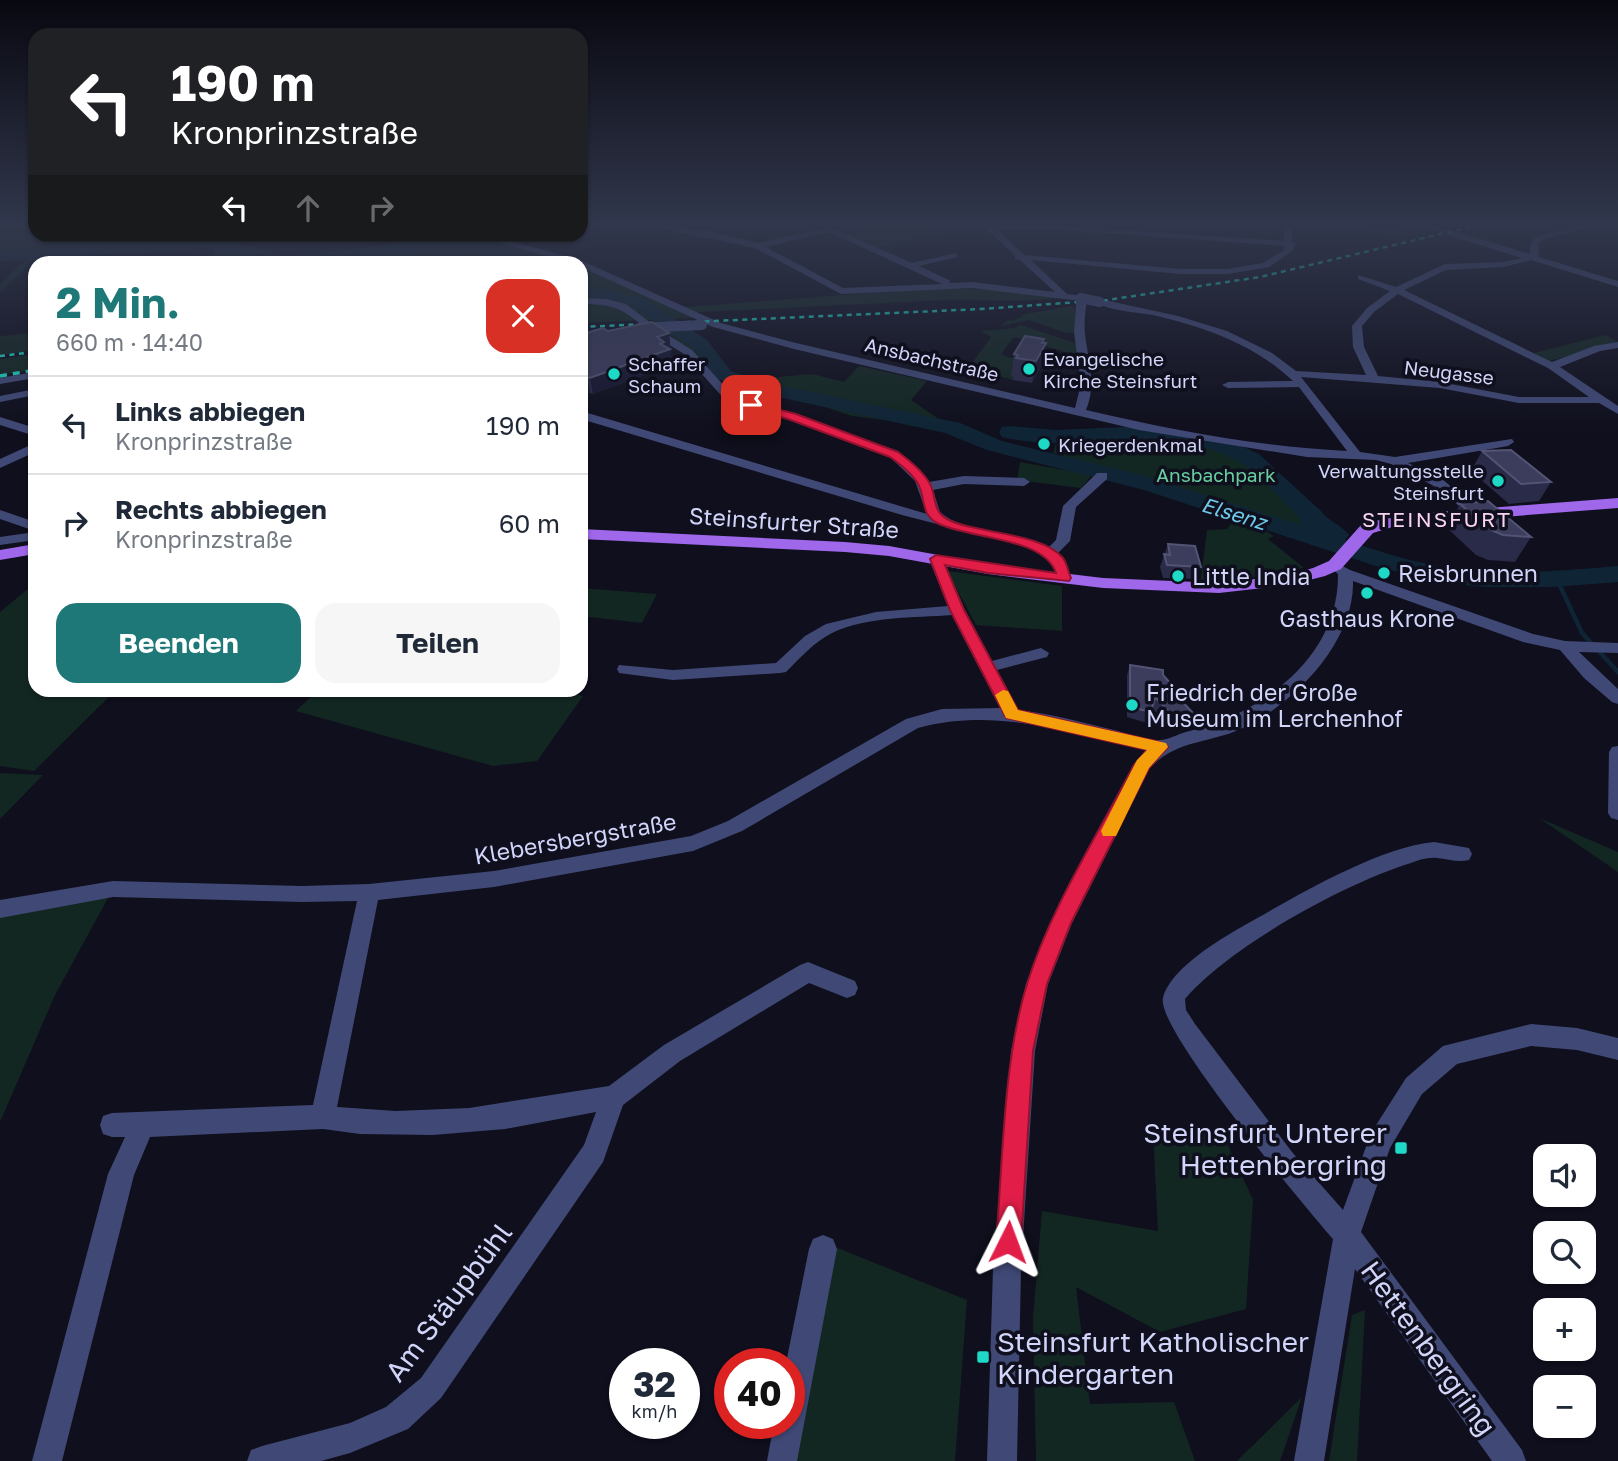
<!DOCTYPE html>
<html lang="de">
<head>
<meta charset="utf-8">
<style>
  :root { --surface:#fff; --page:#f6f6f7; --text:#1f2937; --muted:#747a83; --line:#e0e1e3; --accent:#1e7877 }
  body { margin:0; font-family:"Golos Text",sans-serif; background:var(--page); color:var(--text); height:100vh; display:flex; flex-direction:column; font-size:26px; white-space:nowrap }
  * { box-sizing:border-box; margin:0 }
  p { font-size:23px; color:var(--muted) }
  .icon { flex:none; width:38px; height:38px; fill:none; stroke:currentColor; stroke-width:2; stroke-linecap:round; stroke-linejoin:round }
  .map { position:relative; flex:1; overflow:hidden }
  .panel { position:absolute; left:28px; top:256px; width:560px; height:441px; display:flex; flex-direction:column; background:var(--surface); border-radius:21px; box-shadow:0 2px 5px #0004 }
  .panel>* { flex:none }
  .banner { position:absolute; left:28px; top:28px; width:560px; height:214px; border-radius:21px; box-shadow:0 2px 5px #0004; background:#202124; color:#fff; overflow:hidden }
  .controls { position:absolute; left:1533px; top:1144px; display:grid; gap:14px }
  .controls a { display:grid; place-items:center; width:63px; height:63px; border-radius:14px; background:var(--surface); box-shadow:0 2px 5px #0004; font-size:35px }
  .speed { position:absolute; left:609px; top:1348px; display:flex; gap:14px; font-size:35px; font-weight:700; text-align:center }
  .speed>* { display:grid; place-content:center; width:91px; height:91px; border-radius:50%; background:var(--surface); box-shadow:0 2px 5px #0004; line-height:1 }
  .speed small { font-size:18px; font-weight:400 }
  .speed .limit { border:10px solid #d22; background:#fff; color:#111 }
  .pin { position:absolute; display:grid; place-items:center; width:60px; height:60px; color:#fff; margin:-30px; border-radius:14px; box-shadow:0 4px 10px #0006 }
  .me { position:absolute; width:77px; margin:-38px; rotate:3deg; stroke-linejoin:round; filter:drop-shadow(0 0 5px #0008) }
  .turn { display:flex; align-items:center; gap:24px; height:147px; padding:0 28px; font-size:32px }
  .turn .icon { width:91px; height:91px; stroke-width:2.5 }
  .turn b { display:block; font-size:49px; line-height:60px }
  .lanes { display:flex; align-items:center; height:66px; padding:0 28px; background:#0003; justify-content:center; gap:35px; direction:ltr }
  .lanes .off { opacity:.35 }
  .round { display:grid; place-items:center; flex:none; width:74px; height:74px; border-radius:21px; background:var(--page) }
  .overview { display:flex; align-items:center; justify-content:space-between; height:119px; padding:0 28px }
  h1 { font-size:42px; font-weight:700; line-height:52px; color:var(--accent) }
  .action { display:flex; gap:14px; margin-top:auto; padding:14px 28px }
  .action a { flex:1; height:80px; border-radius:21px; background:var(--accent); color:#fff; font-size:28px; font-weight:700; line-height:80px; text-align:center }
  .action a+a { background:var(--page); color:var(--text) }
  ul { padding:0; list-style:none }
  li { display:flex; align-items:center; gap:21px; height:98px; padding:0 28px; border-top:2px solid var(--line) }
  li div { flex:1 }
  li b { display:block; font-size:26px }
  li em { font-style:normal }
  .map>svg:first-child { display:block }
</style>
</head>
<body>
<div class="map">
<svg width="1618" height="1461" viewBox="0 0 1618 1461">
  <rect width="100%" height="100%" fill="#0f0f1d"/>
  <path fill="#132722" d="M 0,225 L 35,225 L 35,234 L 210,235 L 265,251 L 300,258 L 409,243 L 442,235 L 460,235 L 524,248 L 569,262 L 208,262 L 216,249 L 207,247 L 37,257 L 0,293 L 0,285 L 26,259 L 0,261 Z
    M 872,225 L 925,225 L 944,232 L 879,248 L 850,235 Z
    M 581,267 L 612,279 L 674,308 L 931,288 L 1004,290 L 1067,298 L 1018,301 L 949,300 L 699,312 L 688,314 L 695,318 L 581,323 Z
    M 1071,306 L 1075,308 L 1076,332 L 1066,333 L 1029,320 L 1001,326 L 1008,320 L 1012,321 L 1023,316 L 1020,315 Z
    M 1020,325 L 1075,343 L 1080,356 L 1014,337 L 1001,354 L 1010,358 L 1021,357 L 1013,380 L 989,373 L 967,370 L 991,337 L 981,331 L 1015,328 Z
    M 684,328 L 713,355 L 719,372 L 746,380 L 812,374 L 844,382 L 859,366 L 927,381 L 911,400 L 952,428 L 852,416 L 746,380 L 738,386 L 701,361 L 663,329 Z
    M 35,333 L 35,350 L 0,355 L 0,336 Z
    M 1606,335 L 1618,342 L 1550,361 L 1534,353 Z
    M 35,354 L 35,369 L 0,375 L 0,359 Z
    M 1147,433 L 1219,446 L 1238,453 L 1315,529 L 1317,536 L 1233,507 L 1053,453 L 1057,439 Z
    M 1020,462 L 1092,475 L 1081,488 L 1017,480 Z
    M 1238,515 L 1274,536 L 1268,539 L 1304,568 L 1297,569 L 1299,571 L 1200,584 L 1207,530 L 1227,529 Z
    M 947,571 L 1062,586 L 1062,631 L 976,625 Z
    M 35,583 L 35,690 L 116,690 L 34,771 L 0,766 L 0,612 Z
    M 581,588 L 656,594 L 657,594 L 642,623 L 581,616 Z
    M 318,690 L 561,690 L 583,696 L 537,761 L 493,766 L 296,711 Z
    M 0,773 L 43,775 L 0,819 Z
    M 1539,818 L 1618,852 L 1618,872 Z
    M 113,889 L 55,995 L 0,1122 L 0,909 Z
    M 1153,1130 L 1221,1130 L 1253,1200 L 1246,1309 L 1160,1332 L 1076,1287 L 1090,1404 L 1174,1402 L 1195,1461 L 1036,1461 L 1033,1318 L 1042,1211 L 1158,1231 Z
    M 835,1247 L 967,1300 L 955,1461 L 795,1461 Z
    M 1365,1310 L 1357,1461 L 1329,1461 L 1352,1315 Z
    M 1302,1397 L 1280,1461 L 1237,1461 Z"/>
  <g fill="none" stroke-linecap="round" stroke-linejoin="round">
    <path stroke="#0f2536" stroke-width="2.5" d="M 129,248 L 133,234"/>
    <path stroke="#0f2536" stroke-width="4.5" d="M 1556,577 L 1582,633 L 1618,672"/>
    <path fill="#0f2536" fill-rule="evenodd" d="M 205,238 C 230,241 253,253 279,254 C 356,258 432,224 508,249 C 518,252 530,254 537,262 L 517,262 L 471,250 L 444,248 L 322,262 L 268,262 L 205,248 L 0,261 L 0,251 Z
      M 581,285 L 645,299 L 707,340 L 731,371 L 773,384 L 960,423 L 1002,441 L 1138,474 L 1301,525 L 1300,518 C 1282,501 1263,476 1241,463 C 1168,419 1080,456 1002,437 L 999,432 L 1002,427 L 1010,426 L 1055,430 L 1147,426 L 1229,440 L 1259,454 L 1322,512 C 1329,522 1341,524 1349,535 L 1345,540 C 1378,551 1411,562 1445,567 C 1502,576 1561,571 1618,566 L 1618,582 L 1553,587 L 1485,587 L 1444,583 L 1382,568 L 1144,490 L 987,450 L 945,433 L 769,395 L 717,379 L 693,348 L 633,307 L 581,295 Z"/>
    <path fill="#404976" fill-rule="evenodd" d="M 645,225 L 705,230 L 758,243 L 830,227 L 912,263 L 957,253 L 957,257 L 919,266 L 949,280 L 950,283 L 972,282 L 1055,292 L 1020,260 L 1015,259 L 1015,255 L 982,225 L 1066,226 L 1284,241 L 1284,225 L 1292,225 L 1292,242 L 1296,244 L 1291,252 L 1269,267 L 1228,274 L 1180,274 L 1031,260 L 1067,294 L 1084,296 L 1086,298 L 1081,301 L 972,288 L 841,294 L 755,248 ZM 997,230 L 1066,230 L 1284,246 L 1284,250 L 1263,263 L 1228,269 L 1180,269 L 1024,255 ZM 829,232 L 942,284 L 843,288 L 766,247 Z
      M 1422,225 L 1434,225 L 1447,231 L 1443,233 Z
      M 1579,225 L 1592,225 L 1543,240 L 1538,244 L 1539,257 L 1618,281 L 1618,287 L 1531,260 L 1503,267 L 1446,270 L 1404,290 L 1552,362 L 1594,346 L 1618,342 L 1618,348 L 1600,351 L 1560,367 L 1618,406 L 1618,414 L 1599,403 L 1519,403 L 1440,388 L 1301,377 L 1360,452 L 1395,457 L 1512,439 L 1514,442 L 1508,446 L 1408,463 L 1442,479 L 1481,512 L 1483,515 L 1476,519 L 1432,485 L 1391,464 L 1376,460 L 1307,457 L 1139,430 L 794,349 L 713,327 L 581,267 L 581,262 L 569,262 L 467,234 L 484,234 L 580,260 L 721,323 L 796,343 L 1075,408 L 1081,384 L 1074,332 L 1076,306 L 1081,303 L 1086,306 C 1085,315 1084,325 1085,334 C 1088,360 1097,384 1086,410 C 1171,430 1260,447 1347,451 L 1299,387 L 1228,388 L 1222,385 L 1228,382 L 1293,381 C 1254,344 1204,327 1153,315 C 1135,312 1110,311 1095,302 L 1100,299 L 1178,316 L 1227,331 L 1272,353 L 1296,371 L 1366,375 L 1353,347 L 1352,326 L 1367,308 L 1390,291 L 1358,279 L 1358,275 L 1396,287 L 1445,264 L 1503,262 L 1522,258 L 1447,235 L 1450,230 L 1530,254 L 1530,244 L 1537,236 ZM 1398,294 L 1548,368 L 1589,397 L 1519,397 L 1440,382 L 1378,376 L 1364,347 L 1362,326 L 1374,312 Z
      M 581,298 L 606,299 L 626,304 L 660,330 L 692,350 L 735,398 L 796,415 L 898,451 L 919,469 L 929,482 L 964,476 L 1024,478 L 1030,482 L 1024,486 L 964,484 L 933,490 L 940,512 C 964,534 1017,532 1049,547 L 1056,540 L 1063,506 L 1097,473 L 1107,473 L 1107,479 L 1076,507 L 1070,541 L 1058,553 L 1065,562 L 1071,578 L 1064,582 L 1059,581 L 1050,561 L 1027,547 L 902,515 L 581,419 L 581,411 L 927,514 L 915,481 L 890,457 L 788,419 L 727,402 L 684,354 L 654,335 L 646,334 L 647,330 C 623,308 613,304 581,304 Z
      M 35,372 L 35,378 L 0,384 L 0,378 Z
      M 35,389 L 35,395 L 0,402 L 0,396 Z
      M 0,417 L 35,428 L 35,436 L 0,425 Z
      M 35,443 L 35,452 L 0,468 L 0,459 Z
      M 0,510 L 35,522 L 35,531 L 0,519 Z
      M 35,532 L 35,540 L 0,545 L 0,537 Z
      M 936,555 L 943,559 L 965,610 L 992,661 L 1041,648 L 1049,653 L 1047,657 L 997,670 L 1018,710 C 1052,714 1085,723 1118,731 C 1130,734 1148,742 1160,740 C 1168,740 1178,734 1186,732 C 1260,714 1339,659 1338,574 L 1330,567 L 1337,563 L 1350,570 L 1533,634 L 1565,641 L 1618,643 L 1618,653 L 1579,652 L 1618,689 L 1618,704 L 1612,702 L 1584,678 L 1560,650 L 1523,642 L 1353,581 C 1355,643 1291,708 1236,731 C 1203,744 1175,741 1149,769 L 1072,923 L 1048,984 L 1035,1051 L 1021,1269 L 1017,1461 L 987,1461 L 993,1269 L 1011,1051 L 1026,984 L 1051,922 L 1133,765 L 1146,750 C 1070,732 995,707 918,728 L 742,831 L 693,851 L 494,887 L 378,900 L 337,1107 L 396,1111 L 469,1108 L 609,1086 L 664,1045 L 800,965 L 808,962 L 855,981 L 858,988 L 855,995 L 847,998 L 809,983 L 680,1061 L 623,1105 L 603,1162 L 441,1398 L 408,1429 L 350,1453 L 321,1461 L 247,1461 L 251,1450 L 262,1446 L 350,1423 L 386,1407 L 421,1378 L 584,1145 L 596,1112 L 505,1129 L 433,1135 L 360,1134 L 323,1129 L 150,1137 L 134,1175 L 62,1461 L 32,1461 L 108,1174 L 125,1137 L 112,1137 L 103,1134 L 100,1125 L 103,1116 L 112,1113 L 313,1105 L 357,901 L 302,902 L 113,897 L 0,918 L 0,900 L 113,881 L 302,886 L 369,884 L 494,871 L 691,836 L 728,821 L 906,719 L 942,709 L 1000,708 L 952,615 C 914,618 867,616 832,633 C 814,642 800,658 786,672 L 780,673 L 673,680 L 619,673 L 617,669 L 619,665 L 673,670 L 776,663 L 805,636 L 826,624 L 876,612 L 948,606 L 929,559 Z
      M 1618,746 L 1618,820 L 1611,818 L 1608,813 L 1609,752 L 1612,747 Z
      M 1434,842 L 1469,848 L 1472,854 L 1469,860 C 1458,863 1448,859 1437,858 C 1428,857 1419,860 1411,863 C 1345,883 1229,947 1185,999 L 1186,1010 L 1195,1024 L 1292,1152 L 1343,1210 L 1371,1133 L 1406,1078 L 1443,1046 L 1531,1024 L 1577,1028 L 1618,1038 L 1618,1060 L 1577,1050 L 1531,1046 L 1457,1064 L 1422,1094 L 1390,1148 L 1361,1232 L 1522,1450 L 1526,1461 L 1492,1461 L 1355,1269 L 1324,1461 L 1294,1461 L 1333,1239 C 1306,1208 1155,1028 1163,998 C 1172,963 1238,929 1268,912 C 1312,887 1383,847 1434,842 Z
      M 823,1235 L 833,1239 L 837,1249 L 797,1461 L 767,1461 L 774,1423 L 789,1423 L 789,1363 L 786,1363 L 809,1249 L 813,1239 Z"/>
    <path fill="#9f67ea" fill-rule="evenodd" d="M 1618,498 L 1618,508 L 1399,525 L 1373,533 L 1341,569 L 1325,576 L 1290,585 L 1219,593 L 1103,588 L 988,574 L 889,556 L 845,552 L 581,539 L 581,529 L 845,542 L 889,546 L 988,564 L 1103,578 L 1219,583 L 1289,575 L 1313,568 L 1329,561 L 1361,525 L 1398,515 Z
      M 35,544 L 35,554 L 0,560 L 0,550 Z"/>
    <path stroke="#1dd9c6" stroke-width="2.5" stroke-dasharray="5 4.5" stroke-linecap="butt" d="M 581,327 L 981,309 L 1107,300 L 1260,277 L 1478,225
      M 0,356 L 35,352"/>
    <path stroke="#1dd9c6" stroke-width="3.5" stroke-dasharray="7 6" stroke-linecap="butt" d="M 0,376 L 35,370"/>
    <path stroke="#404976" stroke-width="10" d="M 1081,306 L 1081,298 L 1100,302
      M 639,328 L 702,325"/>
  </g>
  <path fill="#2a2a49" d="M 1353,225 L 1404,225 L 1401,233 L 1356,230 Z
    M 669,333 L 672,365 L 593,394 L 590,393 L 581,395 L 583,334 Z
    M 1044,339 L 1042,365 L 1032,383 L 1013,380 L 1013,376 L 1011,376 L 1014,354 Z
    M 1482,451 L 1551,482 L 1539,501 L 1509,504 L 1471,471 Z
    M 1460,504 L 1531,537 L 1515,562 L 1488,560 L 1476,555 L 1447,528 Z
    M 1168,544 L 1201,567 L 1197,579 L 1163,578 L 1160,567 Z
    M 1130,665 L 1163,675 L 1178,696 L 1194,714 L 1190,724 L 1172,729 L 1152,708 L 1147,723 L 1127,717 L 1127,675 Z"/>
  <path fill="#171730" d="M 669,333 L 672,365 L 593,394 L 590,378 L 657,337 Z
    M 1044,339 L 1042,350 L 1046,343 L 1042,365 L 1032,383 L 1036,361 Z
    M 587,376 L 590,393 L 581,395 L 581,378 Z
    M 1194,714 L 1190,724 L 1172,729 L 1176,719 Z"/>
  <path fill="#3c3c5c" stroke="#535475" stroke-width="2" d="M 652,322 L 669,333 L 657,337 L 664,342 L 660,344 L 670,349 L 590,378 L 587,376 L 581,378 L 581,333 L 583,334 L 603,328 L 608,331 Z
    M 1025,336 L 1044,339 L 1042,343 L 1046,343 L 1036,361 L 1016,358 L 1018,355 L 1014,354 Z
    M 1511,450 L 1551,482 L 1521,484 L 1482,451 Z
    M 1488,501 L 1531,537 L 1503,535 L 1491,530 L 1460,504 Z
    M 1168,544 L 1195,546 L 1201,567 L 1167,565 L 1164,554 L 1170,555 Z
    M 1130,665 L 1163,670 L 1163,675 L 1179,693 L 1175,694 L 1194,714 L 1176,719 L 1155,697 L 1151,712 L 1130,707 Z"/>
  <linearGradient id="sky" x2="0" y2="1"><stop stop-color="#080810"/><stop offset="0.52" stop-color="#31374c"/><stop offset="1" stop-color="#31374c" stop-opacity="0"/></linearGradient>
  <rect width="1618" height="430" fill="url(#sky)"/>
  <path fill="#e11d48" stroke="#92132f" stroke-width="2" d="M 751,402 L 796,414 L 898,452 C 909,460 925,473 931,486 C 936,498 933,511 947,519 C 975,534 1042,532 1063,558 C 1067,563 1068,572 1071,578 L 1069,581 L 988,573 L 945,565 L 964,610 L 1018,710 L 1160,742 L 1168,747 L 1149,768 L 1071,923 L 1047,984 L 1033,1051 L 1021,1242 L 1017,1250 L 1008,1254 L 1000,1250 L 996,1242 C 1003,1160 1003,1062 1027,984 C 1051,907 1097,836 1134,765 L 1147,750 L 1006,718 L 950,610 L 930,559 L 936,555 L 1056,573 C 1044,537 971,539 939,524 C 922,516 925,502 920,488 C 915,475 900,464 890,457 L 788,419 L 748,408 L 748,403 Z"/>
  <path fill="#f59e0b" d="M 1003,690 L 1008,691 L 1018,710 L 1166,743 L 1168,747 L 1149,768 L 1116,836 L 1103,836 L 1101,831 L 1137,760 L 1147,750 L 1006,718 L 995,695 Z"/>
  <g fill="#1dd9c6" stroke="#0f0f1d" stroke-width="2.5">
    <circle cx="1029" cy="369" r="7"/>
    <circle cx="614" cy="374" r="7"/>
    <circle cx="1044" cy="444" r="7"/>
    <circle cx="1498" cy="481" r="7"/>
    <circle cx="1384" cy="573" r="7"/>
    <circle cx="1178" cy="576" r="7"/>
    <circle cx="1367" cy="593" r="7"/>
    <circle cx="1132" cy="705" r="7"/>
    <rect x="1394" y="1141" width="14" height="14" rx="3.5"/>
    <rect x="976" y="1350" width="14" height="14" rx="3.5"/>
  </g>
  <g text-anchor="middle" dominant-baseline="central" stroke-width="7" stroke-linejoin="round" paint-order="stroke">
    <g font-size="19" fill="#d1d5f9" stroke="#0f0f1d" text-anchor="start">
      <text x="1043" y="358">Evangelische<tspan x="1043" dy="22">Kirche Steinsfurt</tspan></text>
      <text x="628" y="363">Schaffer<tspan x="628" dy="22">Schaum</tspan></text>
      <text x="1058" y="444">Kriegerdenkmal</text>
      <text x="1484" y="470" text-anchor="end">Verwaltungsstelle<tspan x="1484" dy="22">Steinsfurt</tspan></text>
    </g>
    <g font-size="19" fill="#d1d5f9" stroke="#0f0f1d">
      <text transform="translate(932 359) rotate(13)">Ansbachstraße</text>
      <text transform="translate(1449 372) rotate(7)">Neugasse</text>
    </g>
    <g font-size="19" fill="#68cfa0" stroke="#0f0f1d">
      <text x="1216" y="474">Ansbachpark</text>
    </g>
    <g font-size="21" font-style="italic" fill="#6dcaeb" stroke="#0f0f1d">
      <text transform="translate(1234 513) rotate(17)">Elsenz</text>
    </g>
    <g font-size="21" letter-spacing="2" fill="#f9d3f3" stroke="#0f0f1d">
      <text x="1437" y="519">STEINSFURT</text>
    </g>
    <g font-size="23" fill="#d1d5f9" stroke="#0f0f1d">
      <text transform="translate(794 522) rotate(4)">Steinsfurter Straße</text>
      <text transform="translate(575 838) rotate(-10)">Klebersbergstraße</text>
    </g>
    <g font-size="23" fill="#d1d5f9" stroke="#0f0f1d" text-anchor="start">
      <text x="1398" y="573">Reisbrunnen</text>
      <text x="1192" y="576">Little India</text>
      <text x="1367" y="618" text-anchor="middle">Gasthaus Krone</text>
      <text x="1146" y="692">Friedrich der Große<tspan x="1146" dy="26">Museum im Lerchenhof</tspan></text>
    </g>
    <g font-size="28" fill="#d1d5f9" stroke="#0f0f1d" text-anchor="end">
      <text x="1387" y="1132">Steinsfurt Unterer<tspan x="1387" dy="32">Hettenbergring</tspan></text>
      <text x="997" y="1341" text-anchor="start">Steinsfurt Katholischer<tspan x="997" dy="32">Kindergarten</tspan></text>
    </g>
    <g font-size="28" fill="#d1d5f9" stroke="#0f0f1d">
      <text transform="translate(448 1302) rotate(-53)">Am Stäupbühl</text>
      <text transform="translate(1429 1348) rotate(54)">Hettenbergring</text>
    </g>
  </g>
</svg>
<div class="controls">
<a><svg class="icon" aria-label="sound" viewBox="0 0 24 24"><path d="M4 9h4l5-4v14l-5-4H4zM17 9q2 3 0 6"/></svg></a>
<a><svg class="icon" aria-label="search" viewBox="0 0 24 24"><circle cx="10" cy="10" r="6"/><path d="M15 15l6 6"/></svg></a>
<a>+</a>
<a>−</a>
</div>
<div class="speed"><div>32<small>km/h</small></div><div class="limit">40</div></div>
<div class="pin" style="left:751px;top:405px;background:#d93025"><svg class="icon" aria-label="arrive" viewBox="0 0 24 24"><path d="M6 21V4h12l-3 4 3 4H6"/></svg></div>
<svg class="me" style="left:1008px;top:1242px" viewBox="-20 -20 40 40"><path d="M0-17L14 15 0 8-14 15z" fill="#e11d48" stroke="#fff" stroke-width="4"/></svg>
<div class="banner">
<div class="turn"><svg class="icon" aria-label="left" viewBox="0 0 24 24"><path d="M17 20v-9H6M10 6l-5 5 5 5"/></svg><div><b>190 m</b>Kronprinzstraße</div></div>
<div class="lanes"><svg class="icon" aria-label="left" viewBox="0 0 24 24"><path d="M17 20v-9H6M10 6l-5 5 5 5"/></svg><svg class="icon off" aria-label="ahead" viewBox="0 0 24 24"><path d="M12 20V5M6 11l6-6 6 6"/></svg><svg class="icon off" aria-label="right" viewBox="0 0 24 24"><path d="M7 20v-9h11M14 6l5 5-5 5"/></svg></div>
</div>
<section class="panel">
<div class="overview"><div><h1>2 Min.</h1><p>660 m · 14:40</p></div><a class="round" style="background:#d93025;color:#fff"><svg class="icon" aria-label="close" viewBox="0 0 24 24"><path d="M6 6l12 12M18 6L6 18"/></svg></a></div>
<ul>
<li><svg class="icon" aria-label="left" viewBox="0 0 24 24"><path d="M17 20v-9H6M10 6l-5 5 5 5"/></svg><div><b>Links abbiegen</b><p>Kronprinzstraße</p></div><em>190 m</em></li>
<li><svg class="icon" aria-label="right" viewBox="0 0 24 24"><path d="M7 20v-9h11M14 6l5 5-5 5"/></svg><div><b>Rechts abbiegen</b><p>Kronprinzstraße</p></div><em>60 m</em></li>
</ul>
<div class="action"><a>Beenden</a><a>Teilen</a></div>
</section>
</div>
</body>
</html>
